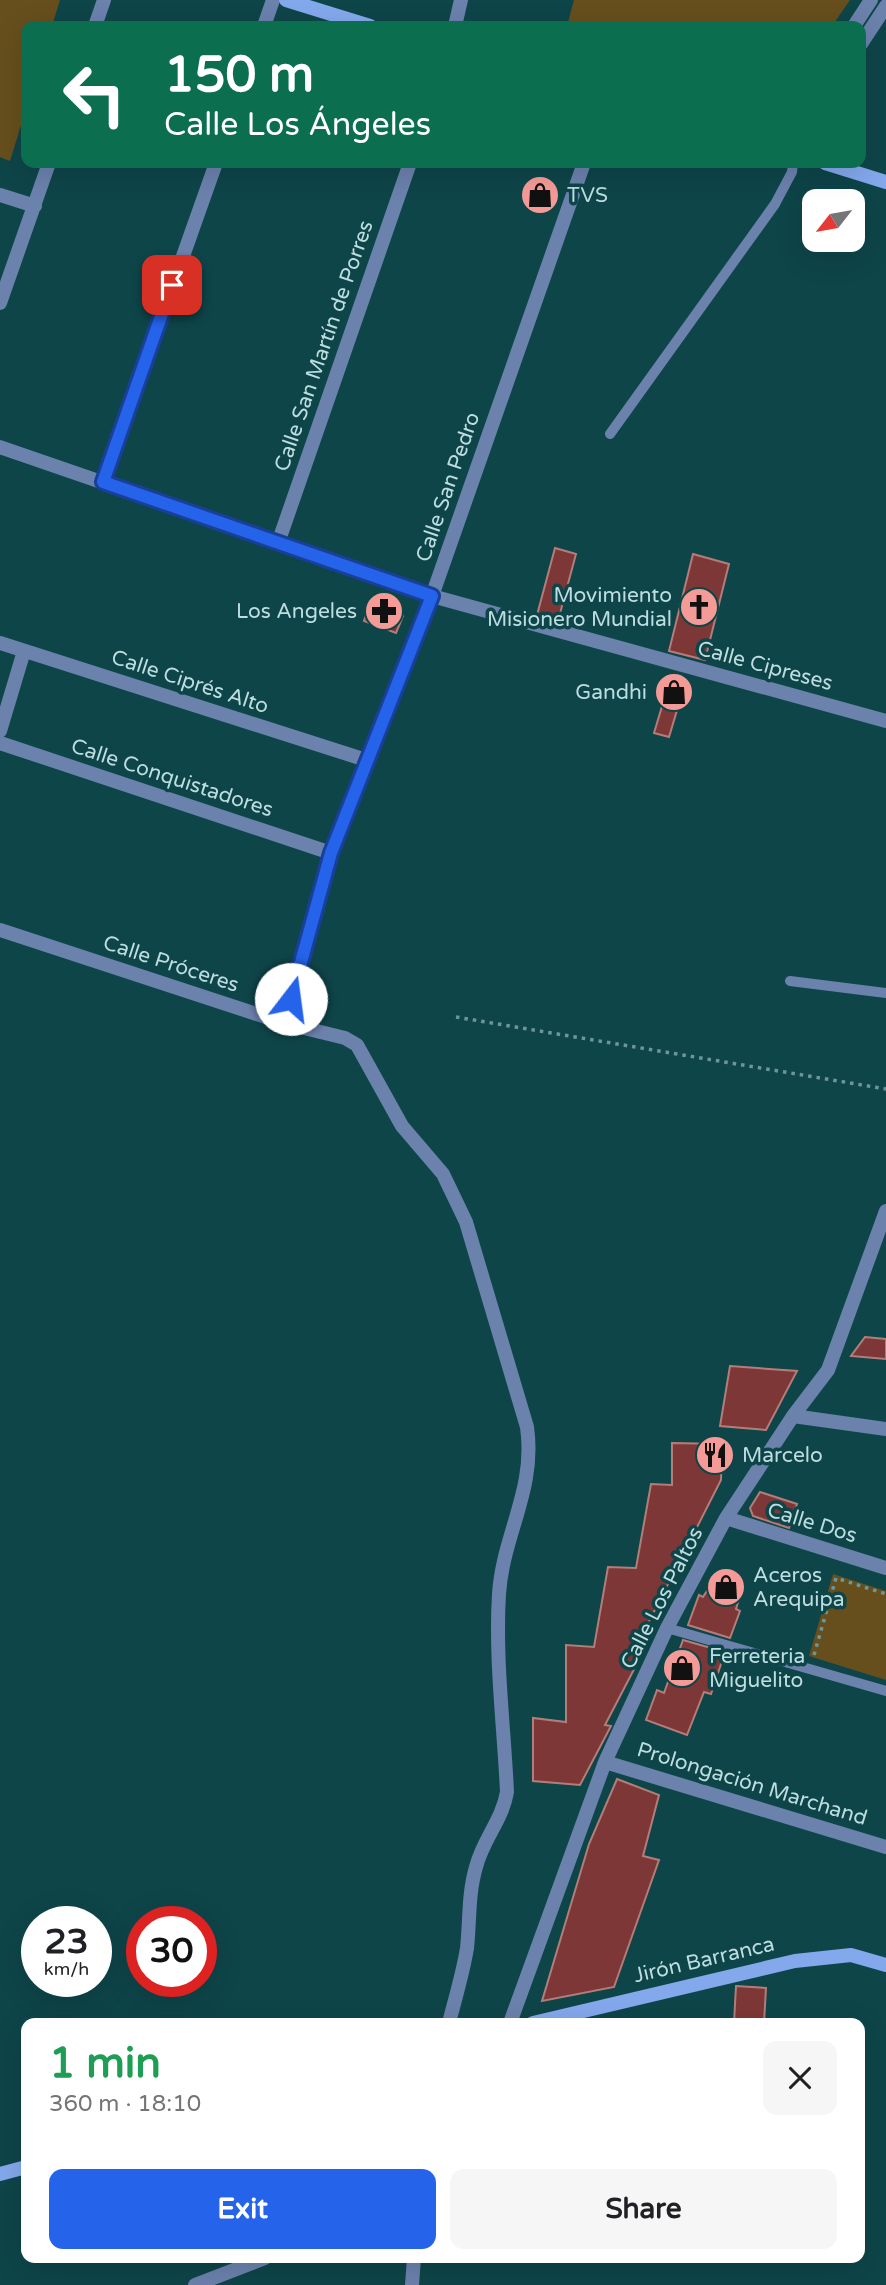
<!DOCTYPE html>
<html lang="en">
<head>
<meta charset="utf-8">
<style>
  :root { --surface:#fff; --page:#f6f6f6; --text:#202124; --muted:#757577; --accent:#2563eb }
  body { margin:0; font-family:"Varela Round",sans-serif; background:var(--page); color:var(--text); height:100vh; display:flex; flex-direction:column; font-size:26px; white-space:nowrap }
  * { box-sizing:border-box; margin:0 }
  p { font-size:23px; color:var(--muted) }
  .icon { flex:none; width:38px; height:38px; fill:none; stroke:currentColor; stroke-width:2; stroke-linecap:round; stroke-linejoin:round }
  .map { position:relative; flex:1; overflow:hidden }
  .details { position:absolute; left:21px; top:2018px; width:844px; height:245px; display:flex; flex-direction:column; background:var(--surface); border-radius:14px; box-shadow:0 7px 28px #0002 }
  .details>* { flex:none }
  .guide { position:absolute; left:21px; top:21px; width:845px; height:147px; border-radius:14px; box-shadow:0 7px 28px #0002; background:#0b6e4f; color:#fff; overflow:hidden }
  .needle { width:46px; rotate:239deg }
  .buttons { position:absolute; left:802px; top:189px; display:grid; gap:14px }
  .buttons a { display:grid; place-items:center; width:63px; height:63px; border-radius:14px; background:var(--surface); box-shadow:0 7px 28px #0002; font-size:35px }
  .speed { position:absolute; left:21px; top:1906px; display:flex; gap:14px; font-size:35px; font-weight:700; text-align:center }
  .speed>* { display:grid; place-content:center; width:91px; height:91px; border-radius:50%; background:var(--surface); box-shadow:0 7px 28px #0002; line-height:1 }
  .speed small { font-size:18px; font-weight:400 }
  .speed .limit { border:10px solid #d22; background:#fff; color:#111 }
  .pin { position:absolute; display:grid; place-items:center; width:60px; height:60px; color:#fff; margin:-30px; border-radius:14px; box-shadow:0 4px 10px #0006 }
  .me { position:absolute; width:77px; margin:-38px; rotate:15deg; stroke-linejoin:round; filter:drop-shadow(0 0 5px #0008) }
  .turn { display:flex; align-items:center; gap:24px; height:147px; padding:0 28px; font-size:32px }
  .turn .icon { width:91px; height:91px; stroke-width:2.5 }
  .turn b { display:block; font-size:49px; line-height:60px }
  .round { display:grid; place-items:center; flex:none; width:74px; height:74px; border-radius:14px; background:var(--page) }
  .summary { display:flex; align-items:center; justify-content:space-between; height:119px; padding:0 28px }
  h1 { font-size:42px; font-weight:700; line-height:52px; color:#1e9e55 }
  .button { display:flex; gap:14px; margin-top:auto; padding:14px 28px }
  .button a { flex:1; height:80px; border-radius:14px; background:var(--accent); color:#fff; font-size:28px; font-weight:700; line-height:80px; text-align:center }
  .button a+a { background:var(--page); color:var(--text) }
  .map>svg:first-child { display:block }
</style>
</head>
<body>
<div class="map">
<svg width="886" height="2285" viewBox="0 0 886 2285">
  <rect width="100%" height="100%" fill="#0e4549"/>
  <path fill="#664f1d" d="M 0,0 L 60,0 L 52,26 L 26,26 L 26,109 L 10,161 L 0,157 Z
    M 574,0 L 850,0 L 832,26 L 567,26 Z
    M 833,1574 L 886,1591 L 886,1680 L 809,1656 Z"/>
  <path fill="#7d3736" stroke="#b37d7a" stroke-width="2" d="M 555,548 L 576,554 L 558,621 L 537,615 Z
    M 693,554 L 729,564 L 705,660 L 669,651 Z
    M 373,596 L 398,606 L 403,616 L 396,633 L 364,621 Z
    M 669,683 L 684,687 L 669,737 L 654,733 Z
    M 865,1337 L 886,1339 L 886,1359 L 851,1356 Z
    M 730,1366 L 797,1371 L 766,1430 L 720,1426 Z
    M 672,1443 L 722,1444 L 721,1480 L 634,1651 L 643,1652 L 605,1725 L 611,1726 L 580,1785 L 533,1781 L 533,1718 L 566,1722 L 566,1645 L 594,1647 L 608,1567 L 636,1568 L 651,1484 L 672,1485 Z
    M 760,1492 L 797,1504 L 789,1528 L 753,1516 L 750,1508 Z
    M 718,1574 L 744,1582 L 736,1609 L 740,1611 L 730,1638 L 688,1625 L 699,1595 L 703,1597 Z
    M 683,1640 L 725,1652 L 711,1694 L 704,1692 L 687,1735 L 646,1720 L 657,1690 L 664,1693 Z
    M 617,1779 L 659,1795 L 643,1856 L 659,1860 L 614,1987 L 542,2001 L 589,1844 Z
    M 736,1986 L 766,1988 L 764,2023 L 734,2023 Z"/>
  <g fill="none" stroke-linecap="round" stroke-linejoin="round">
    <path stroke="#6c979a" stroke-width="3.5" stroke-dasharray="3.5 5" stroke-linecap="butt" d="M 456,1017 L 886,1089
      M 814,1655 L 836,1578 L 886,1594"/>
    <path stroke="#6b82ad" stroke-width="10" d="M 610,434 L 775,204 L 792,172 L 793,163
      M 790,981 L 886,993
      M 667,1628 L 886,1691"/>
    <path stroke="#6b82ad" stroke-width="14" d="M 95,26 L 104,0
      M 264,26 L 273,0
      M 455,26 L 461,0
      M 854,26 L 871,0
      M 861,44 L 886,6
      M 0,195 L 35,206
      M 0,303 L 49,163
      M 0,447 L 432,596 L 886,721
      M 103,482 L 216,163
      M 278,543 L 410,163
      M 0,643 L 366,760
      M 0,731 L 24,651
      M 0,743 L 331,853
      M 0,930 L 284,1023 L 345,1038 L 357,1045 L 402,1126 L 443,1174 L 466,1222 L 527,1427 C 536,1490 503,1534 499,1594 C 495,1659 504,1727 507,1792 C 502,1821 483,1839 476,1867 C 468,1894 470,1921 467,1948 C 463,1973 455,1999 449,2023
      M 284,1023 L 331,853 L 432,596 L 584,163
      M 793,1416 L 886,1429
      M 726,1518 L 886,1568
      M 605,1762 L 886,1847
      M 510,2023 L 605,1762 L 667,1628 L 726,1518 L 793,1416 L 828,1370 L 886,1211
      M 195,2285 L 265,2258
      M 412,2285 L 414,2258"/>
    <path stroke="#84a8ec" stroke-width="14" d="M 286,0 L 370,26
      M 825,163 L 886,182
      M 533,2023 L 795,1961 L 851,1955 L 886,1965
      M 0,2174 L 26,2167"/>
  </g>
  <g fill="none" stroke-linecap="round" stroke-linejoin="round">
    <defs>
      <path id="route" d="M 172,285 L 103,482 L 432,596 L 331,853 L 291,999"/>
    </defs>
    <use href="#route" stroke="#184099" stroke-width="18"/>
    <use href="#route" stroke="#2563eb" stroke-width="12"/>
  </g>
  <defs>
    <symbol id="shop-disc" viewBox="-11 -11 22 22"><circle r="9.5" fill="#f59b97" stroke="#0e4549"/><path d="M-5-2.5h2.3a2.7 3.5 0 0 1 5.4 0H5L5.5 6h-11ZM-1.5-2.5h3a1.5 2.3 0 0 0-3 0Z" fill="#111"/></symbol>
    <symbol id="church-disc" viewBox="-11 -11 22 22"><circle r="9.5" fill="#f59b97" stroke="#0e4549"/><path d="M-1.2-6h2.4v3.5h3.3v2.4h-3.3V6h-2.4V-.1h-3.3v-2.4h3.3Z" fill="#111"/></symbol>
    <symbol id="pharmacy-disc" viewBox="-11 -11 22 22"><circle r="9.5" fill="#f59b97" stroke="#0e4549"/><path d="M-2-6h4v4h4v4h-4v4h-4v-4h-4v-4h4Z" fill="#111"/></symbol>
    <symbol id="restaurant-disc" viewBox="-11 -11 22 22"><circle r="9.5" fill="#f59b97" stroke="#0e4549"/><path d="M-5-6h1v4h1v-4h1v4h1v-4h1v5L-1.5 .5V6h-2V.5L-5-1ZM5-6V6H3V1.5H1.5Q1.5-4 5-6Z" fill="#111"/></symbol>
  </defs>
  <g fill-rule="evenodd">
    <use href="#shop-disc" x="518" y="173" width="44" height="44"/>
    <use href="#church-disc" x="677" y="585" width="44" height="44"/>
    <use href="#pharmacy-disc" x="362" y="589" width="44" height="44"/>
    <use href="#shop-disc" x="652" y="670" width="44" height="44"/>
    <use href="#restaurant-disc" x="693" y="1433" width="44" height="44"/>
    <use href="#shop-disc" x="704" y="1565" width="44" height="44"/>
    <use href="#shop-disc" x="660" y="1646" width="44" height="44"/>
  </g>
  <g text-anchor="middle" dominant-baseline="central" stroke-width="7" stroke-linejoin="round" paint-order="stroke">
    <g font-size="21" fill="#bddde0" stroke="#0e4549" text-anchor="start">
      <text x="567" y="195">TVS</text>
      <text x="672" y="595" text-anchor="end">Movimiento<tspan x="672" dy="24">Misionero Mundial</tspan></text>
      <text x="357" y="611" text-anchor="end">Los Angeles</text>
      <text x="647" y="692" text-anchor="end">Gandhi</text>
      <text x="742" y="1455">Marcelo</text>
      <text x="753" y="1575">Aceros<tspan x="753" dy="24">Arequipa</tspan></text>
      <text x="709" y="1656">Ferreteria<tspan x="709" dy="24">Miguelito</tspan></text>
    </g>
    <g font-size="21" fill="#bddde0" stroke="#0e4549">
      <text transform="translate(324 346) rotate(-71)">Calle San Martín de Porres</text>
      <text transform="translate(448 487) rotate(-71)">Calle San Pedro</text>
      <text transform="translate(765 666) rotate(15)">Calle Cipreses</text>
      <text transform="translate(190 682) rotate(18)">Calle Ciprés Alto</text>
      <text transform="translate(172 778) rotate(18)">Calle Conquistadores</text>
      <text transform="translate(171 964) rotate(18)">Calle Próceres</text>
      <text transform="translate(812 1523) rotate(17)">Calle Dos</text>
      <text transform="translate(662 1598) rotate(-63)">Calle Los Paltos</text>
      <text transform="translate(752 1784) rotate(17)">Prolongación Marchand</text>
      <text transform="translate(704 1960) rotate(-13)">Jirón Barranca</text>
    </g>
  </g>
</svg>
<div class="buttons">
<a><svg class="needle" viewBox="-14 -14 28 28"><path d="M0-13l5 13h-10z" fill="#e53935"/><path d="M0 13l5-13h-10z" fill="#757577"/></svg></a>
</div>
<div class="speed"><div>23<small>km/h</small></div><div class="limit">30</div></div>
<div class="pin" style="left:172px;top:285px;background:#d93025"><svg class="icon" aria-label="arrive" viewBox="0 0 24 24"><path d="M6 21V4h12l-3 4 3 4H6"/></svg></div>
<svg class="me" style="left:291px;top:999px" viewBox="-20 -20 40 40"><circle r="19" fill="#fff"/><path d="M0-13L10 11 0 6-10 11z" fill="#2563eb"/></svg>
<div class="guide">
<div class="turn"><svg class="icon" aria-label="left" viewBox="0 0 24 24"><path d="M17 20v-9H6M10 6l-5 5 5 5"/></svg><div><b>150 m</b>Calle Los Ángeles</div></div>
</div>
<section class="details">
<div class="summary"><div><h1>1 min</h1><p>360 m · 18:10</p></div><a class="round"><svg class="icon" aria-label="close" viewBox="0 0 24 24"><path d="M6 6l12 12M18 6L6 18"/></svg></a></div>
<div class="button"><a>Exit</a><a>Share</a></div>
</section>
</div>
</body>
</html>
